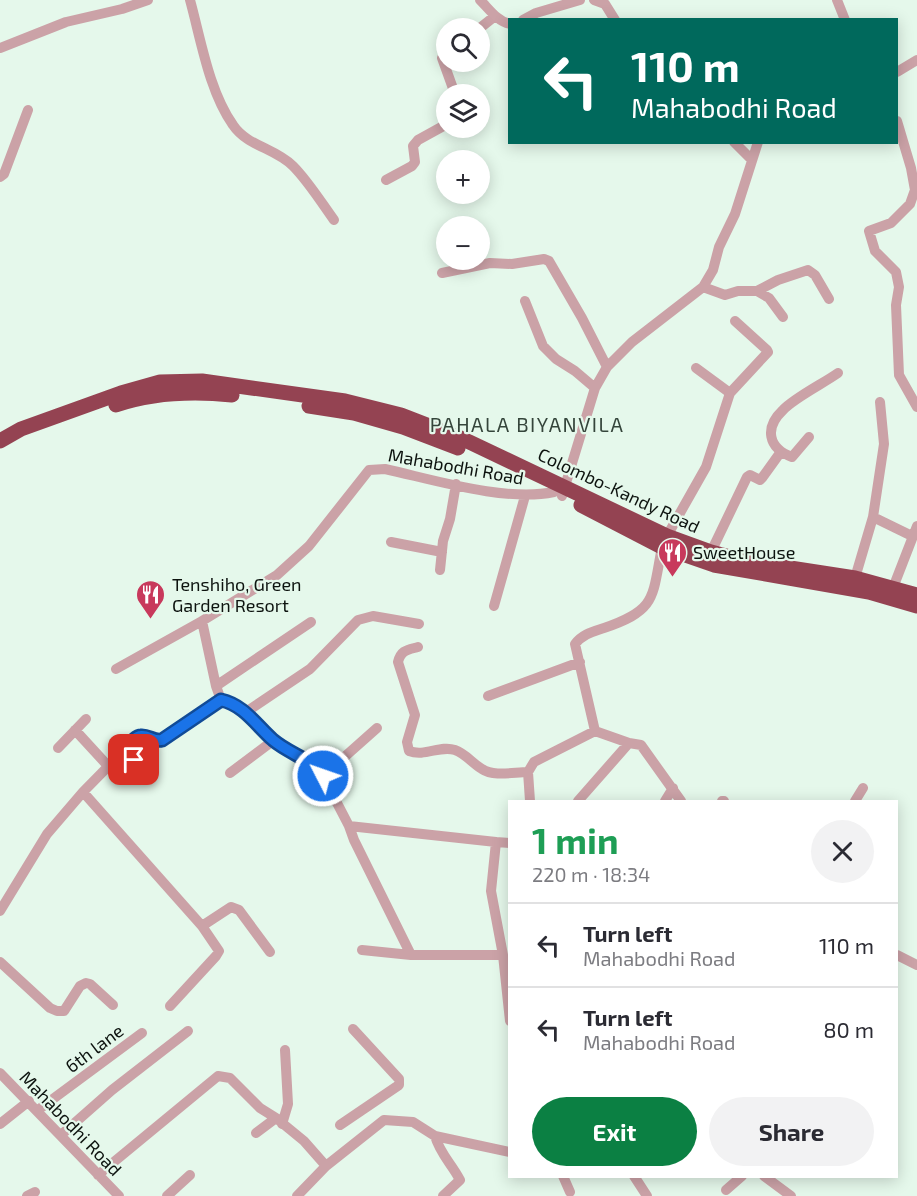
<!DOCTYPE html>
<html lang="en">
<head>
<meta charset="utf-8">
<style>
  :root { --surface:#fff; --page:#f2f2f3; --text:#2b2b33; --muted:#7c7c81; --line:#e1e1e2; --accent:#0b8043 }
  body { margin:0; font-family:"Exo 2",sans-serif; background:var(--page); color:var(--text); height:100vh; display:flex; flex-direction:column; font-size:22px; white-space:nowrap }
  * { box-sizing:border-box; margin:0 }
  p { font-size:20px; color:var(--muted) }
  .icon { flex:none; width:33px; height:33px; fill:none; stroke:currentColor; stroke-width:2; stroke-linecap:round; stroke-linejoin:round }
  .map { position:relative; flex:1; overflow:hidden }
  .drawer { position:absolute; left:508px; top:800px; width:390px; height:378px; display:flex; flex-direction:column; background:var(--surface); border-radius:0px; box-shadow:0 3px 15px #0003 }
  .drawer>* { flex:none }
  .hud { position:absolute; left:508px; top:18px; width:390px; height:126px; border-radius:0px; box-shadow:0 3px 15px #0003; background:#00695c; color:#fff; overflow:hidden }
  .fabs { position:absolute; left:436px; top:18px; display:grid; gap:12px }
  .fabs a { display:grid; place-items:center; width:54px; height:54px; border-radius:50%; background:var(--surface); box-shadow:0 3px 15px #0003; font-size:30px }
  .pin { position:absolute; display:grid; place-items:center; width:51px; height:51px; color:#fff; margin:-26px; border-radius:12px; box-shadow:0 3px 9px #0006 }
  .me { position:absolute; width:66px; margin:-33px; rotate:311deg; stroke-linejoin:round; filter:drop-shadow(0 0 4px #0008) }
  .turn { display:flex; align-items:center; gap:21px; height:126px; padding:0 24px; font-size:27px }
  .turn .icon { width:78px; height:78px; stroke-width:2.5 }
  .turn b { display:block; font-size:42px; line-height:51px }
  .round { display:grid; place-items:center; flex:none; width:63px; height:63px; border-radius:32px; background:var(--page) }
  .summary { display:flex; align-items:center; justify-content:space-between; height:102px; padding:0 24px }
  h1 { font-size:36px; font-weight:700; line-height:45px; color:#1e9e55 }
  .button { display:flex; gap:12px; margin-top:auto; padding:12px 24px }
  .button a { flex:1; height:69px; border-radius:36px; background:var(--accent); color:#fff; font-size:24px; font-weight:700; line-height:69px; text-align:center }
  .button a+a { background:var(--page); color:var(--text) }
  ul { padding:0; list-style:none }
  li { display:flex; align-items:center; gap:18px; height:84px; padding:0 24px; border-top:2px solid var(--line) }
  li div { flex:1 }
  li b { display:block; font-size:22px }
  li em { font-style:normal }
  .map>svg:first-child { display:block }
</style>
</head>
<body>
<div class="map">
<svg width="917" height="1196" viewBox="0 0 917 1196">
  <rect width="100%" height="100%" fill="#e5f8eb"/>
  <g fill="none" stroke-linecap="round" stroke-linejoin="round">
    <path stroke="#cba2a7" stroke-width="10" d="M 190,0 C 201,40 209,91 233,125 C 247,146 275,148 293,166 C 308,181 321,202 334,220
      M 480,0 C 489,9 497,21 510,24
      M 594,0 L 605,4 L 615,20
      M 837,0 L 845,20
      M 523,20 L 536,13 L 580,0
      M 480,28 L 495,16
      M 0,48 L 66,22 L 122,9 L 148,0
      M 447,54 L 442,58 L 455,94
      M 897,72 L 917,60
      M 897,121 L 911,168 L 915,190 L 910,204 L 891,223 L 869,231 L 875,251 L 896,272 L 899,287 L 896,305 L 899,375 L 917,407
      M 734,142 L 751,159
      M 0,177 L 4,174 L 28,110
      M 386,180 L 412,166 L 415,162 L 413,146 L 418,140 L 447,124
      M 442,273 L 490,263 L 512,264 L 544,259 L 549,261 L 582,318 L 607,367
      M 703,287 L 725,295 L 738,291 L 757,291 L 769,298 L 783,317
      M 757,291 L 778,280 L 808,270 L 815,275 L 829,299
      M 525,301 L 543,346 L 556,359 L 575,371 L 595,388
      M 696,368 L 730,393
      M 880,402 L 884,444 L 873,517 L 912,536
      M 809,437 L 792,457 C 768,448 764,428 783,410 C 794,398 824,383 838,373
      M 562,496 L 595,388 L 607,367 L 632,342 L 703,287 L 713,270 L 719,247 L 735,214 L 758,142
      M 667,536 L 706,467 L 730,393 L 768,352 L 767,350 L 735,321
      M 391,542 L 442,552
      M 711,552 L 747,477 L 750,475 L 760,480 L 762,478 L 780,453
      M 440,570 L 443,541 L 450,519 L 456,484
      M 855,578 L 873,517
      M 891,593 L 917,526
      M 494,606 L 525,496
      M 418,647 C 407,650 401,650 398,662 L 415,715 L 407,742 L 409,751 C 425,757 440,745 455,750 C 466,754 472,763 482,769 C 494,777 514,772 528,772
      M 116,669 L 202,621
      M 216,686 L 311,622
      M 488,696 L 580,662
      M 221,700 L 229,702 L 246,712 L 310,669 L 358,620 L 373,616 L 419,624
      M 246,712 L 274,740 L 315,765 L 323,776
      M 75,730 L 108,766
      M 595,731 L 629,743 L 641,745 L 681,801
      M 58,748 L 86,719
      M 124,750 L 144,771
      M 230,773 L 274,740
      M 83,792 L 202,926
      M 530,801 L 528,772 L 534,762 L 595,731 L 575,644 C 583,634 592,632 604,628 C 657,610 652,598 662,547
      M 578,801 L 629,743
      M 665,801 L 673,788
      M 722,801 L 724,801
      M 855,801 L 863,788
      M 349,826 L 323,776 L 377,728
      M 510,843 L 496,842 L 491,891 L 503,955 L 510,1021
      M 0,911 L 47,834 L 83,792 L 138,736 L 142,736 L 157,741 L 161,740 L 221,700 L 216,686 L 202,621 L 277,575 L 309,546 L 369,470 L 385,469 C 435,480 505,502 554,492
      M 362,950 L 411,955 L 503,955
      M 411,955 L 354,840 L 349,826 L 496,842
      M 897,955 L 917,965
      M 0,962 L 50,1008 L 57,1011 L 64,1011 L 80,986 L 86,983 L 90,984 L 113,1005
      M 170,1006 L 216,956 L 219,951 L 202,926 L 231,907 L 239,910 L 270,952
      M 0,1073 L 119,1196
      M 38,1110 L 142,1033
      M 0,1124 L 29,1101
      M 282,1124 L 288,1104 L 285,1050
      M 340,1125 L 399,1085 L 399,1079 L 353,1029
      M 256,1133 L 276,1118
      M 61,1135 L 112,1090 L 188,1031
      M 435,1136 C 440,1154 452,1164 460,1180 L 443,1196
      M 98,1175 L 218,1076 L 230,1078 L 260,1108 L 276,1118 L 304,1141 L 326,1166
      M 563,1176 L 570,1192
      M 634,1176 L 647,1196
      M 764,1176 L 791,1196
      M 726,1190 L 742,1176
      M 27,1196 L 35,1192
      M 167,1196 L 190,1175
      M 297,1196 L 326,1166 L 384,1120 L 413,1122 L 435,1136 L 510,1152"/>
    <path stroke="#944352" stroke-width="15" d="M 116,405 C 154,392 192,391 232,395
      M 309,406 L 354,413 L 403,427 L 458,448
      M 0,441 L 21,429 L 121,393 L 160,382 L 202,381 L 345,401 L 401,415 L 463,439 L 667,536 L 711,552 L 745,561 L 855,578 L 917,595
      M 581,505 L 662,547 L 714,565 L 869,592 L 917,606"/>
  </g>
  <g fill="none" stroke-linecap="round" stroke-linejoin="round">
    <defs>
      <path id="route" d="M 134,760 L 124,750 C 128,746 135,736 141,736 C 148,735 154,742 162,740 L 221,700 C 244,705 256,725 273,740 C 291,755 309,757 323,776"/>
    </defs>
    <use href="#route" stroke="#114b97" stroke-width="15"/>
    <use href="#route" stroke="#1a73e8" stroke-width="10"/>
  </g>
  <defs>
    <symbol id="restaurant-pin" viewBox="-11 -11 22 30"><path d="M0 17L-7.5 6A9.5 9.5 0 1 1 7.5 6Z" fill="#c8395c" stroke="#e5f8eb"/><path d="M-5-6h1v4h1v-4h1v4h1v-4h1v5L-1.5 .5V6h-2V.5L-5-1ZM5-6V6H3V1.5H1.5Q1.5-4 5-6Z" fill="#fff"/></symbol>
  </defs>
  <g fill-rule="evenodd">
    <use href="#restaurant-pin" x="656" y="536" width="33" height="45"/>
    <use href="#restaurant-pin" x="134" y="578" width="33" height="45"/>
  </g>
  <g text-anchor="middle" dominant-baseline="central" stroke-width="4.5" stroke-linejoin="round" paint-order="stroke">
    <g font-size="18" fill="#0d130f" stroke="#e5f8eb">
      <text transform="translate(456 466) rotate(10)">Mahabodhi Road</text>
      <text transform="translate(619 490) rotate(25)">Colombo-Kandy Road</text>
      <text transform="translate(94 1048) rotate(-37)">6th lane</text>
      <text transform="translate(71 1123) rotate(46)">Mahabodhi Road</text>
    </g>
    <g font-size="18" fill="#0d130f" stroke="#e5f8eb" text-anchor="start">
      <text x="693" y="552">SweetHouse</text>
      <text x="172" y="584">Tenshiho, Green<tspan x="172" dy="21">Garden Resort</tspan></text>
    </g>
    <g font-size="20" letter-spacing="1.5" fill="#35453b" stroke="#e5f8eb">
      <text x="527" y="424">PAHALA BIYANVILA</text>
    </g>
  </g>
</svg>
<div class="fabs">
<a><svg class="icon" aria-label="search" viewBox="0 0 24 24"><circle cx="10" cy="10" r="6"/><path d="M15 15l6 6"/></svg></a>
<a><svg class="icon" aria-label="layers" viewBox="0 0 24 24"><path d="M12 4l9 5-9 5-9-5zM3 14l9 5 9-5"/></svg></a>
<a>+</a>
<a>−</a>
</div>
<div class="pin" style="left:134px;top:760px;background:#d93025"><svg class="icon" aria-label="arrive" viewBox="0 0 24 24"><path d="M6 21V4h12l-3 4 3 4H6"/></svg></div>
<svg class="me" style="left:323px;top:776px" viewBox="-20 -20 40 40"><circle r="17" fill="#1a73e8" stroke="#fff" stroke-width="3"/><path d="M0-11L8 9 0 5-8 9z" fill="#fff"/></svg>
<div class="hud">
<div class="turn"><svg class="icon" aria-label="left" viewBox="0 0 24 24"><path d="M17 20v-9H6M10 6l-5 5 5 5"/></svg><div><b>110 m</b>Mahabodhi Road</div></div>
</div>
<section class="drawer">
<div class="summary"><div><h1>1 min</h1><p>220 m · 18:34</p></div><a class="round"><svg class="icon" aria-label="close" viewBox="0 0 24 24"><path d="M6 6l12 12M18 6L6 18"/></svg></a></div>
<ul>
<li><svg class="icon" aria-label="left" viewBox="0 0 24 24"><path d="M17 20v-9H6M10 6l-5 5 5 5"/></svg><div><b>Turn left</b><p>Mahabodhi Road</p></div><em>110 m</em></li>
<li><svg class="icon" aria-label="left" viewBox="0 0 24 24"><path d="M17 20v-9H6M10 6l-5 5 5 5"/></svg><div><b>Turn left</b><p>Mahabodhi Road</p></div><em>80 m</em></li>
</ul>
<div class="button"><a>Exit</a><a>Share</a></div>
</section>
</div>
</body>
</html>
